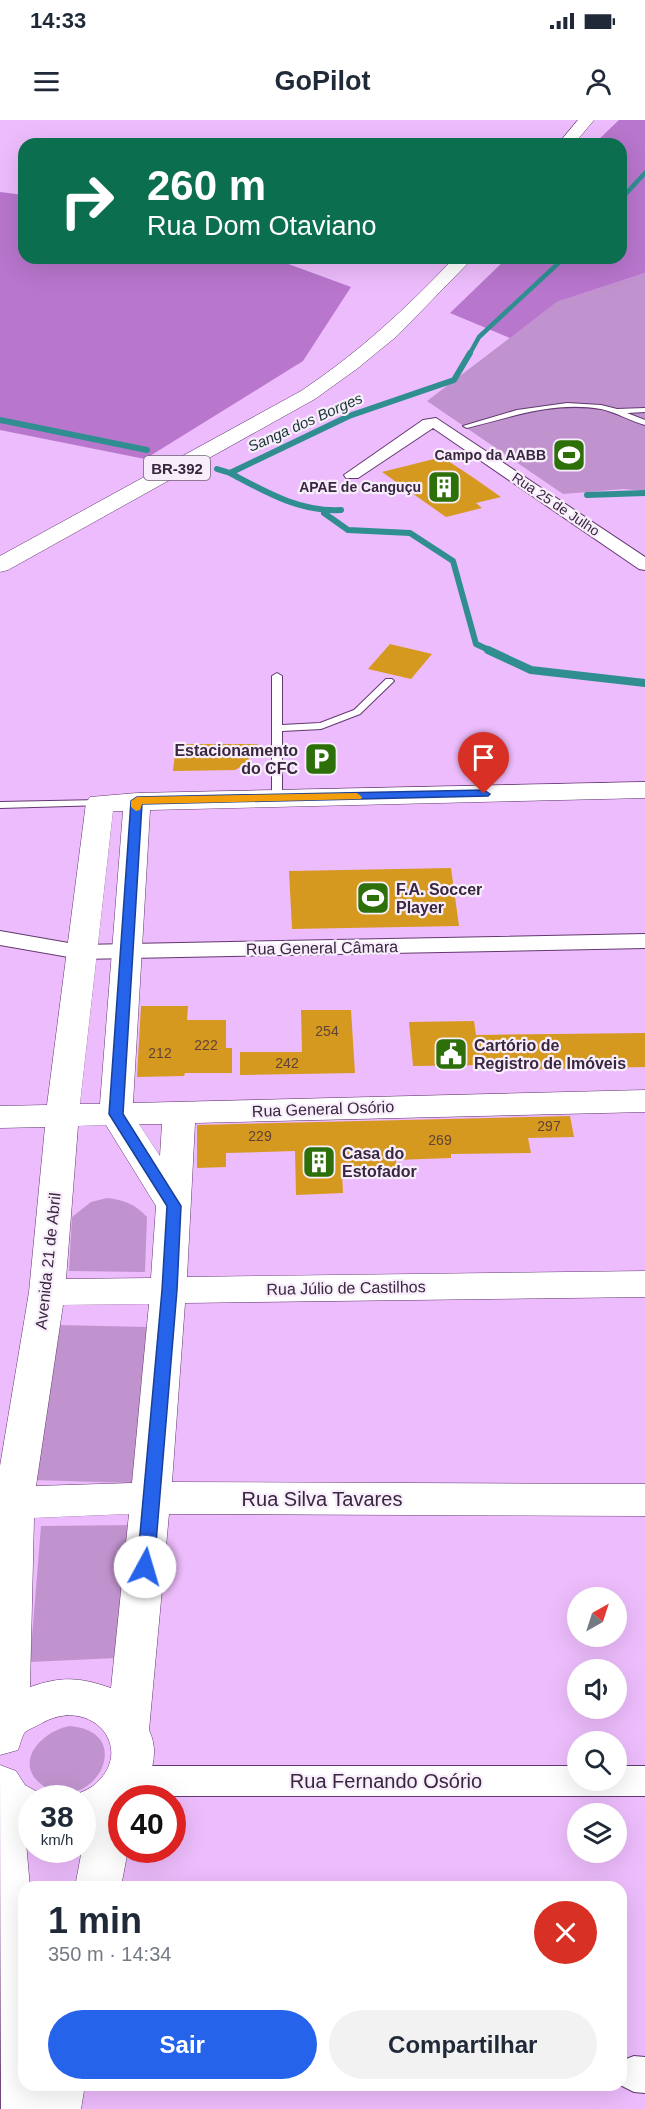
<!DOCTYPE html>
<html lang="pt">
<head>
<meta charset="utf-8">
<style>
  :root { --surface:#fff; --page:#f2f2f3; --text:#1f2937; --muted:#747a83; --accent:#2563eb }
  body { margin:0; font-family:Helvetica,sans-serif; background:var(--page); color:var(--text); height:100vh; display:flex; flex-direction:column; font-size:22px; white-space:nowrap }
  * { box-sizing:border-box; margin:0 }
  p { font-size:20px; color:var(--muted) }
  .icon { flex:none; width:33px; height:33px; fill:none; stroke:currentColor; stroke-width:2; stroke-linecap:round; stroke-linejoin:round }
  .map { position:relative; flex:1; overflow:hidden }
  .details { position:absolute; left:18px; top:1761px; width:609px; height:210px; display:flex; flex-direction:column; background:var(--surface); border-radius:18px; box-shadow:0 6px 24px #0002 }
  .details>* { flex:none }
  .banner { position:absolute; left:18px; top:18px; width:609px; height:126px; border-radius:18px; box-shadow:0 6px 24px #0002; background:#0b6e4f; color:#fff; overflow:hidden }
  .needle { width:39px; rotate:39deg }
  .controls { position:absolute; left:567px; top:1467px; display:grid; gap:12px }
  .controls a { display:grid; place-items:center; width:60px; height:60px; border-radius:50%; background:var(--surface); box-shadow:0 6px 24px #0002; font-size:30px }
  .speed { position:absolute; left:18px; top:1665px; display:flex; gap:12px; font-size:30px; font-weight:700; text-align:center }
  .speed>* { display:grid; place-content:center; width:78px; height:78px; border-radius:50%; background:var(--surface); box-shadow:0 6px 24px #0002; line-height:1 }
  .speed small { font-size:15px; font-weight:400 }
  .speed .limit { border:9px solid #d22; background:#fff; color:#111 }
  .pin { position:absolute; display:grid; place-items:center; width:51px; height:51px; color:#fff; margin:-62px -26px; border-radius:50% 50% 50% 0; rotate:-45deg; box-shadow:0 0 6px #0007 }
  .pin .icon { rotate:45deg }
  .me { position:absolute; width:66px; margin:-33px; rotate:6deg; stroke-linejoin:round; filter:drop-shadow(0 0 4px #0008) }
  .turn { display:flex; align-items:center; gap:21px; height:126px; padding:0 30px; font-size:27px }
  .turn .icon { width:78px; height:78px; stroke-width:2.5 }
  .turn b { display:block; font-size:42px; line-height:51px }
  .round { display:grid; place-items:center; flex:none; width:63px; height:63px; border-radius:32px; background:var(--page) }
  .overview { display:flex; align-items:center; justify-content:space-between; height:102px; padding:0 30px }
  h1 { font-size:36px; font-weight:700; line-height:45px }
  .action { display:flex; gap:12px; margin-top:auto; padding:12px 30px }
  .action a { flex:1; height:69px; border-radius:36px; background:var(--accent); color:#fff; font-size:24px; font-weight:700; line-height:69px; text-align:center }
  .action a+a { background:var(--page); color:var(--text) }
  .status { display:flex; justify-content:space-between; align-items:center; height:42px; padding:0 30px; background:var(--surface); direction:ltr }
  .status svg { height:16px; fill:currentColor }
  header { display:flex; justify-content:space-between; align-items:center; height:78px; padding:0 30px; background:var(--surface); font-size:27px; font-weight:700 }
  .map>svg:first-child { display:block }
</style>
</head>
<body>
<div class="status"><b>14:33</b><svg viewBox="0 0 49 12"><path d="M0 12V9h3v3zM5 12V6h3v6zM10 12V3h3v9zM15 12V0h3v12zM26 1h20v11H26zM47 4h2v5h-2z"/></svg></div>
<header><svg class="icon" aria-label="menu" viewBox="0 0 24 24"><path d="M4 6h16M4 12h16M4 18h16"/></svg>GoPilot<svg class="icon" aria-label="person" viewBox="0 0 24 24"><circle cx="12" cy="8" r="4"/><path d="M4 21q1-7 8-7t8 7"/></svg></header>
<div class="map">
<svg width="645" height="1989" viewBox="0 0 645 1989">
  <rect width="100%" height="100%" fill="#edbcfc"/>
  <path fill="#c093ce" d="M 645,153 L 645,371 L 624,369 L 563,374 L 427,281 L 557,182 Z
    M 107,1078 C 124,1080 135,1084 147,1097 L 145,1152 L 69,1151 L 72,1097 L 91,1082 Z
    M 57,1205 L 148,1207 L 133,1363 L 32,1360 Z
    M 136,1405 L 117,1538 L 30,1542 L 41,1406 Z
    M 69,1606 C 139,1611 93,1696 45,1667 C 11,1645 40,1612 69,1606 Z"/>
  <path fill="#b876cd" d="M 619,0 L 645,0 L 645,153 L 557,182 L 510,218 L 450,193 L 507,138 L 621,138 L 621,24 L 594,24 Z
    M 0,72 L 24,75 L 24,138 L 272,138 L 351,167 L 303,241 L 145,339 L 0,310 Z"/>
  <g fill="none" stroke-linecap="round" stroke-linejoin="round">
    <path stroke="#308e91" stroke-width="4.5" d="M 621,79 L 645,53
      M 469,235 L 479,217 L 564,138"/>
    <path stroke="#308e91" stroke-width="6" d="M 0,300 L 147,330
      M 217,349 L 230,353 L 349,296 L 454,260 L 470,233
      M 230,353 C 266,372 299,392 341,390
      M 587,375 L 645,373
      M 324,393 L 348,410 L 410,413 L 453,441 L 476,524 L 491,531"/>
    <path stroke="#308e91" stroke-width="8" d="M 488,530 L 531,550 L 645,563"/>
  </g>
  <path fill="#d6991f" d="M 442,337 L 471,356 L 501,377 L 476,383 L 482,388 L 446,397 L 382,352 Z
    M 390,524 L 432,534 L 411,559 L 368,549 Z
    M 176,624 L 258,624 L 246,644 L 235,650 L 173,651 Z
    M 451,748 L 459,806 L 292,809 L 289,751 Z
    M 141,886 L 188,886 L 187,900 L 226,900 L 226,928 L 232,928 L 232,953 L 185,953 L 184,956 L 137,957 Z
    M 301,890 L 351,890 L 355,953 L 240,955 L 240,932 L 302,932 Z
    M 474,901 L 476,915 L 645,913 L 645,947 L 490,950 L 490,945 L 413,946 L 409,902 Z
    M 570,996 L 574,1017 L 528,1018 L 531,1033 L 451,1034 L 451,1038 L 396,1040 L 397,1053 L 342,1053 L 343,1073 L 296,1075 L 295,1031 L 226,1033 L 226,1047 L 197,1048 L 197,1005 Z"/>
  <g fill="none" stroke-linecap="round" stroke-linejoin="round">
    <defs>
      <path id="lane" d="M 567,283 L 601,285 L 617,289 L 645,288 L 645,292 L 627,293 L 645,300 L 645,305 C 630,301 616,292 601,289 C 555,281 511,297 467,308 L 463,306 L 517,290 Z
        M 277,553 L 282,556 L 282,605 L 320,603 L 354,590 L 386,559 L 392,559 L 394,561 L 360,594 L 321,609 L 282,611 L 282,679 L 277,682 L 272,679 L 272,556 Z
        M 100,680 L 104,681 L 104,685 L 0,688 L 0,682 Z"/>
      <path id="street" d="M 436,298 L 645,437 L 645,450 L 639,449 L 433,308 L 358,358 L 346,358 L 344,355 L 423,300 Z
        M 0,811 L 80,825 L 645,814 L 645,828 L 80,839 L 0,825 Z
        M 127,1646 L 578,1646 L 578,1660 L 616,1660 L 616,1646 L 645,1646 L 645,1676 L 127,1676 L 115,1671 L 111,1661 L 115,1651 Z
        M 634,1936 L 645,1937 L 645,1973 L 634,1972 L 620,1965 L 621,1941 Z"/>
      <path id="secondary" d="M 645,662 L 645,678 L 150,690 L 133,983 L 645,970 L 645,992 L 195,1003 L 187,1157 L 645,1151 L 645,1177 L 185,1183 L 172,1362 L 645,1364 L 645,1396 L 169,1394 L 149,1610 C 160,1633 151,1654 141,1675 L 138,1678 L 122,1678 L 122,1730 L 128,1730 L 121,1767 L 75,1767 L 85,1713 L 82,1714 L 82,1678 L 68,1678 C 76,1674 86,1671 93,1666 C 138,1630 92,1575 42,1603 C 37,1606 29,1609 25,1612 C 22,1616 20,1625 18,1630 L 0,1635 L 0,1346 L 29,1172 L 45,1007 L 0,1008 L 0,986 L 47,985 L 86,683 L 90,677 L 137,673 ZM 113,691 L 123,691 L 100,984 L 80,984 ZM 139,1004 L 162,1004 L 160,1036 ZM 106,1005 L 156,1086 L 151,1158 L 66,1159 L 78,1006 ZM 149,1184 L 132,1363 L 36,1366 L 63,1185 ZM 129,1394 L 111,1568 C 79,1557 62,1556 30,1567 L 34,1398 Z
        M 0,1645 L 16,1651 L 25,1665 L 48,1678 L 32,1678 L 32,1713 L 25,1711 L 30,1767 L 24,1767 L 24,1965 L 85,1965 L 81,1989 L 1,1989 Z"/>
      <path id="highway" d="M 578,0 L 594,0 L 574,24 L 558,24 Z
        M 454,138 L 473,138 L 397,216 L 358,248 L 315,279 L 8,450 L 0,452 L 0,436 L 301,271 C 358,233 407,188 454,138 Z"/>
    </defs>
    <use href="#lane" stroke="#633870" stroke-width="2"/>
    <use href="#street" stroke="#633870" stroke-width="2"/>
    <use href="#secondary" stroke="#633870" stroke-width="1"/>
    <use href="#highway" stroke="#633870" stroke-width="1"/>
    <use href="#lane" fill="#fff" fill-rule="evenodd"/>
    <use href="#street" fill="#fff" fill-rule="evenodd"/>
    <use href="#secondary" fill="#fff" fill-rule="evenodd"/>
    <use href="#highway" fill="#fff" fill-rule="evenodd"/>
  </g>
  <path fill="#2563eb" stroke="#184099" stroke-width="1.5" d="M 484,670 L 490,674 L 488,676 L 142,684 L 123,994 L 181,1086 L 177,1170 L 154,1447 L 151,1452 L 139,1452 L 137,1447 L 162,1170 L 167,1086 L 109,994 L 131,681 L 137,677 Z"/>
  <path fill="#f59e0b" d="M 357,673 L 362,677 L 361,679 L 142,684 L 140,690 L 136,691 L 131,687 L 131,681 L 137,677 Z"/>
  <defs>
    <symbol id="stadium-square" viewBox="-11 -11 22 22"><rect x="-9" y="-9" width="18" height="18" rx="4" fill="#2d6f09" stroke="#f8eefb"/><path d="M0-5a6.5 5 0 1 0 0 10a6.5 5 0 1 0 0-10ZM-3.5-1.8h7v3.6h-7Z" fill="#fff"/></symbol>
    <symbol id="building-square" viewBox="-11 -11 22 22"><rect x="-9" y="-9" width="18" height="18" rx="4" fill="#2d6f09" stroke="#f8eefb"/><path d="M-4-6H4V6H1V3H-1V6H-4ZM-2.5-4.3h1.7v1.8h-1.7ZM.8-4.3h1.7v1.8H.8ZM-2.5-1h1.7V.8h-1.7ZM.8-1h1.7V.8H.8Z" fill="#fff"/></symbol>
    <symbol id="parking-square" viewBox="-11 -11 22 22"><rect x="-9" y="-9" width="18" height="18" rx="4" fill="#2d6f09" stroke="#f8eefb"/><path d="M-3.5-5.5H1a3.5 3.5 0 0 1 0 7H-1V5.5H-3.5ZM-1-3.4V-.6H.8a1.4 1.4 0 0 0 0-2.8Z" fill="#fff"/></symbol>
    <symbol id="civic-square" viewBox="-11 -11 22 22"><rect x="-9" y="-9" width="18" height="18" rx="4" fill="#2d6f09" stroke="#f8eefb"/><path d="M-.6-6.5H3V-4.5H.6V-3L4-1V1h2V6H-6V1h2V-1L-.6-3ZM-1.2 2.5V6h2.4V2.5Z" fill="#fff"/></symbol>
  </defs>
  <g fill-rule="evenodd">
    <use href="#stadium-square" x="550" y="316" width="38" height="38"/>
    <use href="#building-square" x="425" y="348" width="38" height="38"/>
    <use href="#parking-square" x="302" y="620" width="38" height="38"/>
    <use href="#stadium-square" x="354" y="759" width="38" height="38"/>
    <use href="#civic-square" x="432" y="915" width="38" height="38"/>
    <use href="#building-square" x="300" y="1023" width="38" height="38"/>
  </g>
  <g text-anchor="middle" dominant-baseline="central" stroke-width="4.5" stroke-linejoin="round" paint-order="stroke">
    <g font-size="14" font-weight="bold" fill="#39263f" stroke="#f8eefb" text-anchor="end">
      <text x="546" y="335">Campo da AABB</text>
      <text x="421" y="367">APAE de Canguçu</text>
    </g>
    <g font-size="14" fill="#39263f" stroke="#f8eefb">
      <text transform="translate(556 384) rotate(34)">Rua 25 de Julho</text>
    </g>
    <g font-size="14" fill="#604337">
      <text x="327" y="911">254</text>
      <text x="206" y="925">222</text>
      <text x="160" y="933">212</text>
      <text x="287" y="943">242</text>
      <text x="549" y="1006">297</text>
      <text x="260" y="1016">229</text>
      <text x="440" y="1020">269</text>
    </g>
    <g font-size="15" font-style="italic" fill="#183536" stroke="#f8eefb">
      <text transform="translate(305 302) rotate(-24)">Sanga dos Borges</text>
    </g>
    <rect fill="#f8eefb" stroke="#726277" stroke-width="1.5" x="144" y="336" width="66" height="24" rx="4.5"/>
    <g font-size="15" font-weight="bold" fill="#39263f">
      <text x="177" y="348">BR-392</text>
    </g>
    <g font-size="16" font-weight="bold" fill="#39263f" stroke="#f8eefb" text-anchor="start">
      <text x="298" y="630" text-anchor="end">Estacionamento<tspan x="298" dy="18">do CFC</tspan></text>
      <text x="396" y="769">F.A. Soccer<tspan x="396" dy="18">Player</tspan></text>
      <text x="474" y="925">Cartório de<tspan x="474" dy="18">Registro de Imóveis</tspan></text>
      <text x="342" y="1033">Casa do<tspan x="342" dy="18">Estofador</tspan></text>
    </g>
    <g font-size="16" fill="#39263f" stroke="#f8eefb">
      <text transform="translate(322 828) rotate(-1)">Rua General Câmara</text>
      <text transform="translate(323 989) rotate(-2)">Rua General Osório</text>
      <text transform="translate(48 1141) rotate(-84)">Avenida 21 de Abril</text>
      <text transform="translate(346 1168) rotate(-1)">Rua Júlio de Castilhos</text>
    </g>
    <g font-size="20" fill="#39263f" stroke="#f8eefb">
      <text x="322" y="1379">Rua Silva Tavares</text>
      <text x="386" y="1661">Rua Fernando Osório</text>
    </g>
  </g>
</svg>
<div class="controls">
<a><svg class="needle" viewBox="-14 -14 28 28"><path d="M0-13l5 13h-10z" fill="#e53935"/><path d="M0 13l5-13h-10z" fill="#747a83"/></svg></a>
<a><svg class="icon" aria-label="sound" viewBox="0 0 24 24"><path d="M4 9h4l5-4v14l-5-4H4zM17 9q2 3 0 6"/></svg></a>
<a><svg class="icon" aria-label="search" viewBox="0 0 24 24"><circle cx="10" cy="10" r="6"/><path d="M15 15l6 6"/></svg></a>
<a><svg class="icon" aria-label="layers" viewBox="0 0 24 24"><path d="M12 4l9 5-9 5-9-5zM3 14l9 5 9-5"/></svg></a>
</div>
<div class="speed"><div>38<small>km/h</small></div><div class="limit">40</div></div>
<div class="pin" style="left:484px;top:674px;background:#d93025"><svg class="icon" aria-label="arrive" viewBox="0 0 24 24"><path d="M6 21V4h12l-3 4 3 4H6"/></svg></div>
<svg class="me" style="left:145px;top:1447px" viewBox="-20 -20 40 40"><circle r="19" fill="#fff"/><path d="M0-13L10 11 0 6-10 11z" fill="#2563eb"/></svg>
<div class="banner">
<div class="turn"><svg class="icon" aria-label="right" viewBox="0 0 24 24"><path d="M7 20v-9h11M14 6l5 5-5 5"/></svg><div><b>260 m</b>Rua Dom Otaviano</div></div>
</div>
<section class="details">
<div class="overview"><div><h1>1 min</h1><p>350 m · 14:34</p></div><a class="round" style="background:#d93025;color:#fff"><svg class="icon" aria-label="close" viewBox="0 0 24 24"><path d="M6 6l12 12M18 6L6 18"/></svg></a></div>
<div class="action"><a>Sair</a><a>Compartilhar</a></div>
</section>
</div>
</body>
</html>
